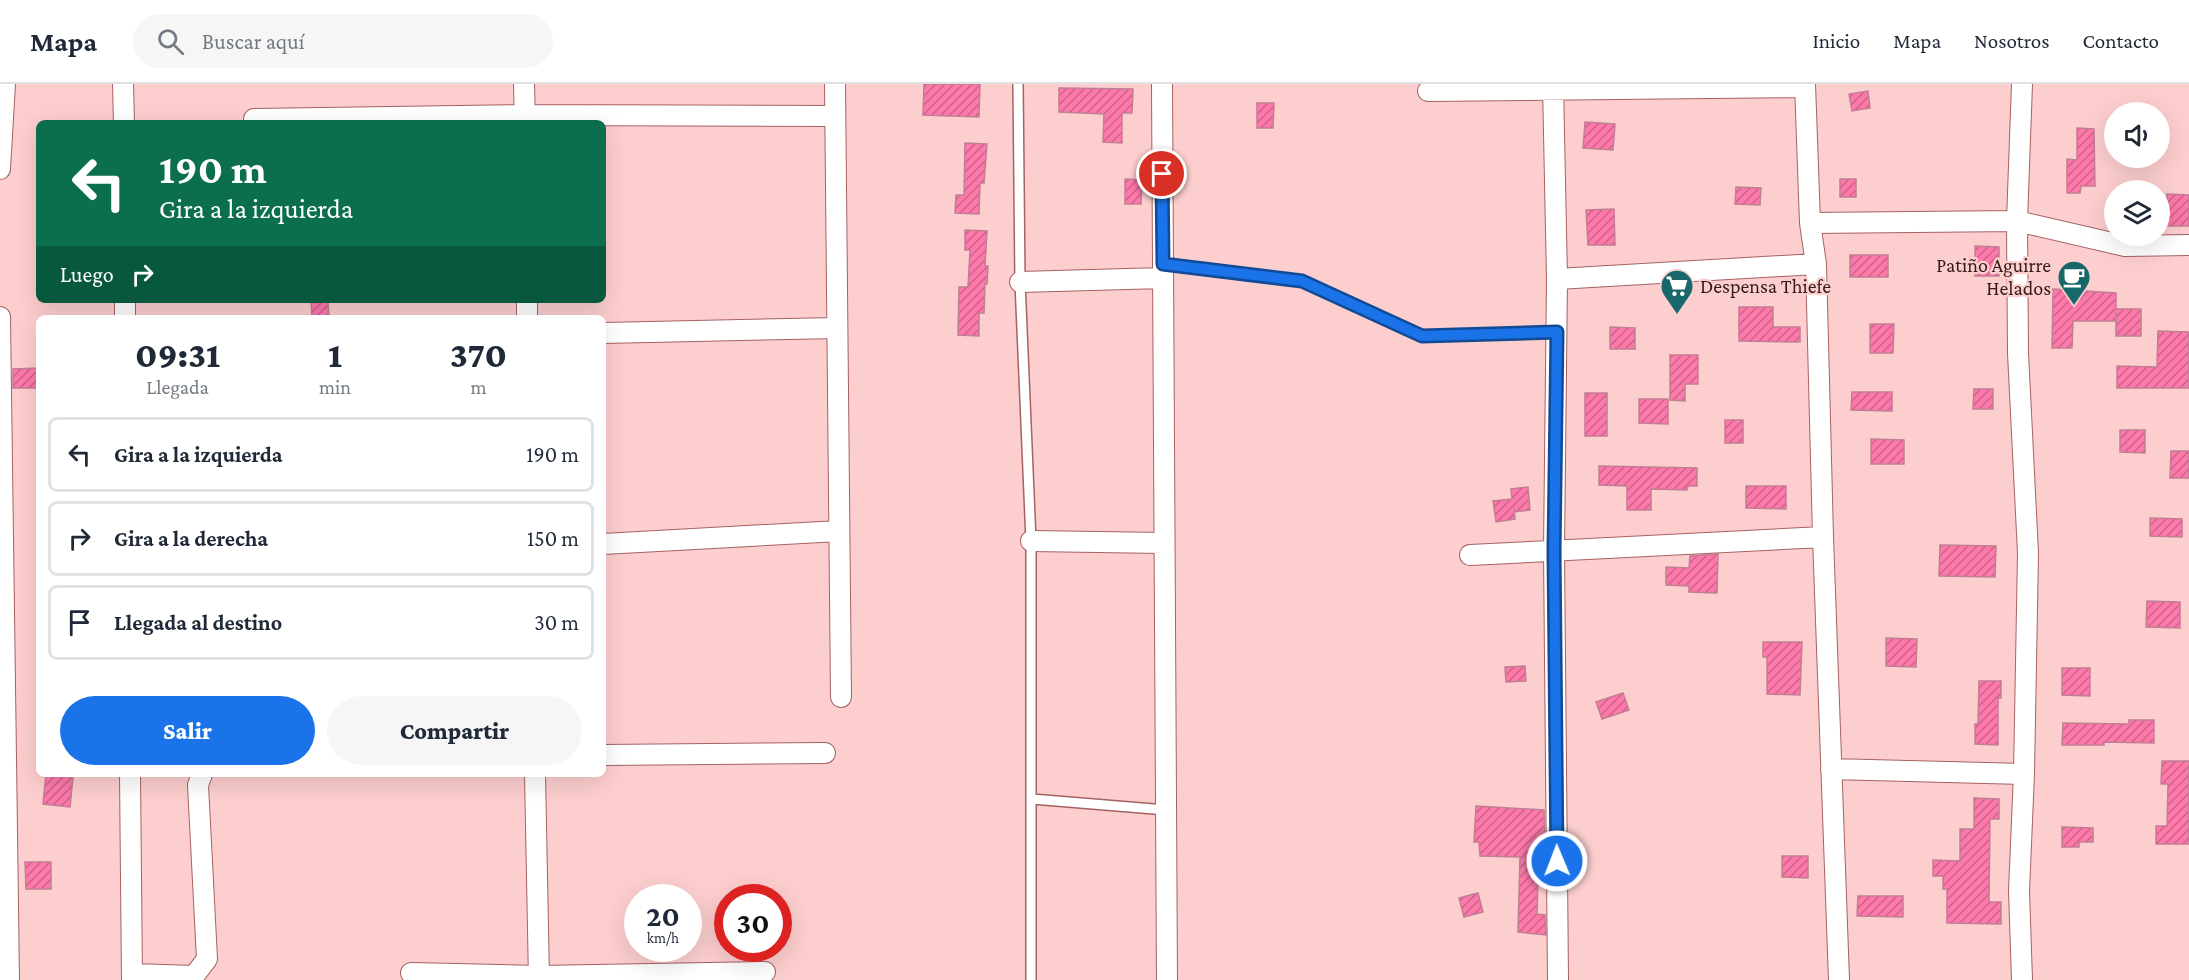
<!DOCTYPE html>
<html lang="es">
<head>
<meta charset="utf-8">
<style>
  :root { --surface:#fff; --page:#f6f6f7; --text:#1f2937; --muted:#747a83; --line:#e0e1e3; --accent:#1a73e8 }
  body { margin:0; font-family:"Crimson Pro",serif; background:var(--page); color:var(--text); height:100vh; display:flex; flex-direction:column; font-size:22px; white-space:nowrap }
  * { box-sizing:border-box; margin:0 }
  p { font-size:20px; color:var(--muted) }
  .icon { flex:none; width:33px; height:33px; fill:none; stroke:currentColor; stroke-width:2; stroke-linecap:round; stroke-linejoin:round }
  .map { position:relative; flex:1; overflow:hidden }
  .drawer { position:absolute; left:36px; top:231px; width:570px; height:462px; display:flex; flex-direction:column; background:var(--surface); border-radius:9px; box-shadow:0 6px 24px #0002 }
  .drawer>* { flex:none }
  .banner { position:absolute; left:36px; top:36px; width:570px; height:183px; border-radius:9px; box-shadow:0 6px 24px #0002; background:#0b6e4f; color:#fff; overflow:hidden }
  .buttons { position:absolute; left:2104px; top:18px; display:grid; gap:12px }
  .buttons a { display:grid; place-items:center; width:66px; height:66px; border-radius:50%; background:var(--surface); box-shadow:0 6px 24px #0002; font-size:30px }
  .speed { position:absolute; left:624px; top:800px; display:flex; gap:12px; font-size:30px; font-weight:700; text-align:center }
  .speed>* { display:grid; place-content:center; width:78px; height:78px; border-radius:50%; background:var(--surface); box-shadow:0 6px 24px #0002; line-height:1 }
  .speed small { font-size:15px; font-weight:400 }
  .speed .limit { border:9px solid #d22; background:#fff; color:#111 }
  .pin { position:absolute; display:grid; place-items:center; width:51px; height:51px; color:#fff; margin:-26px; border:3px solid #fff; border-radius:50%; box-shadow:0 2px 6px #0007 }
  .me { position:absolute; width:66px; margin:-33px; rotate:359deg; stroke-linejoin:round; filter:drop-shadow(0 0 4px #0008) }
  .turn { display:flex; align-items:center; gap:21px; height:126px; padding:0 24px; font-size:27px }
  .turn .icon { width:78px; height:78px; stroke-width:2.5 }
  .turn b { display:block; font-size:42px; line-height:51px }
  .then { display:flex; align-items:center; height:57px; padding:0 24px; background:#0003; gap:12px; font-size:22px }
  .eta { display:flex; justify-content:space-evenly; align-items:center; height:102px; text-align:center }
  .eta b { font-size:36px; font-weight:800; line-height:42px }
  .primary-button { display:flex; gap:12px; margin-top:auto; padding:12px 24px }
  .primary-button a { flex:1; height:69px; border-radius:36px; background:var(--accent); color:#fff; font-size:24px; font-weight:800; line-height:69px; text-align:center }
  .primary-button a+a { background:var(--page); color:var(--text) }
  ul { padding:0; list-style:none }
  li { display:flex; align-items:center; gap:18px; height:75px; margin:0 12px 9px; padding:0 12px; border:3px solid var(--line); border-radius:9px }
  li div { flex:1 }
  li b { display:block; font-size:22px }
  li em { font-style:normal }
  header { display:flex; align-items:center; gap:36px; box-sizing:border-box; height:84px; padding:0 30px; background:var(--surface); border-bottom:2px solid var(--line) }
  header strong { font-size:28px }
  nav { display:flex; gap:33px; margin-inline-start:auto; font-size:21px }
  .search { width:420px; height:54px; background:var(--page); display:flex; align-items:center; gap:15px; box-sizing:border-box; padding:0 21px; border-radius:33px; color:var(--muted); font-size:22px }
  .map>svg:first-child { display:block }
</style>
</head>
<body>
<header>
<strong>Mapa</strong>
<div class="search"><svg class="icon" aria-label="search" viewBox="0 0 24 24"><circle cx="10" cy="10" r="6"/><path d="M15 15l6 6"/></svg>Buscar aquí</div>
<nav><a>Inicio</a><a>Mapa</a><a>Nosotros</a><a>Contacto</a></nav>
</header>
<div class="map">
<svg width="2189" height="896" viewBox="0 0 2189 896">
  <defs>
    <pattern id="building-hatch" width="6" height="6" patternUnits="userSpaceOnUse" patternTransform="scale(1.5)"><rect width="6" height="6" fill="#fd79aa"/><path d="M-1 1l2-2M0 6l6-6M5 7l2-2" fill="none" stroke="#ce628a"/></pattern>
  </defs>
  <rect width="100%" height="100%" fill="#fdcece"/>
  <path fill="url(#building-hatch)" stroke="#c27e94" stroke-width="1.5" d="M 924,0 L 980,0 L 979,33 L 923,31 Z
    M 1059,4 L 1133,5 L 1132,29 L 1122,29 L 1122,59 L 1103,58 L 1104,30 L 1059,28 Z
    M 1868,7 L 1870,24 L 1852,27 L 1849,10 Z
    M 1257,19 L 1274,19 L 1273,44 L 1257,44 Z
    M 1585,38 L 1615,40 L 1613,66 L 1583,64 Z
    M 2077,44 L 2094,45 L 2095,102 L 2081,102 L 2080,109 L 2067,109 L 2067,75 L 2077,76 Z
    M 965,59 L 987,60 L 984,99 L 980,99 L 979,130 L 955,129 L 956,111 L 964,111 Z
    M 1125,95 L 1142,96 L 1141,120 L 1125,120 Z
    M 1840,95 L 1856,95 L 1856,113 L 1840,113 Z
    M 1736,103 L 1761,104 L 1760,121 L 1735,120 Z
    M 2167,110 L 2189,111 L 2189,142 L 2167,142 Z
    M 1614,125 L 1615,161 L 1588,161 L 1586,126 Z
    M 965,146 L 987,147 L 985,182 L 988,182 L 987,200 L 985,200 L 984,229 L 979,229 L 979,252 L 958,251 L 959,203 L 968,203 L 970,166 L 965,166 Z
    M 1975,162 L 1999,163 L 1999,192 L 1975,192 Z
    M 1850,171 L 1888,171 L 1888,193 L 1850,193 Z
    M 2053,205 L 2116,209 L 2116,225 L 2141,225 L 2141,252 L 2116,252 L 2116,228 L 2116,237 L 2073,237 L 2072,264 L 2052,264 Z
    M 311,216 L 328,216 L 329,234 L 312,234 Z
    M 1739,223 L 1773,223 L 1773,243 L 1800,243 L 1800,258 L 1739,257 Z
    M 1870,240 L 1894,240 L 1893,269 L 1870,269 Z
    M 1610,243 L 1635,244 L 1635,265 L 1610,265 Z
    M 2158,247 L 2189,248 L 2189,304 L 2117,304 L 2117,282 L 2157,283 Z
    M 1670,271 L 1698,271 L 1698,300 L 1685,300 L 1685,317 L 1670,316 Z
    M 39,284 L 39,304 L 13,304 L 13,285 Z
    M 1974,305 L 1993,305 L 1993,325 L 1973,325 Z
    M 1852,308 L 1892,308 L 1892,327 L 1851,326 Z
    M 1585,309 L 1607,309 L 1607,352 L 1585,352 Z
    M 1639,315 L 1668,315 L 1668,340 L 1639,339 Z
    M 1725,336 L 1743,336 L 1743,359 L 1725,359 Z
    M 2120,346 L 2145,346 L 2145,369 L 2120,368 Z
    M 1871,355 L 1904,356 L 1904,380 L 1871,380 Z
    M 2171,367 L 2189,367 L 2189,394 L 2170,394 Z
    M 1599,382 L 1697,384 L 1697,402 L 1688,402 L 1687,406 L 1651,405 L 1651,426 L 1627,426 L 1627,402 L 1599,401 Z
    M 1746,402 L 1786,402 L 1786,425 L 1746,424 Z
    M 1528,403 L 1530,426 L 1514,428 L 1514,424 L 1515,435 L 1496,438 L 1493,417 L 1512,415 L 1511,405 Z
    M 2150,434 L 2182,435 L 2182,453 L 2150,452 Z
    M 1940,461 L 1996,462 L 1995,493 L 1939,492 Z
    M 1718,470 L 1717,509 L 1689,508 L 1689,502 L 1666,501 L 1666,483 L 1689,484 L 1690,472 Z
    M 2147,517 L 2180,518 L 2180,544 L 2146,543 Z
    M 1886,554 L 1917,555 L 1916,583 L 1886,582 Z
    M 1763,558 L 1802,558 L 1800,611 L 1767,610 L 1767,573 L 1763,573 Z
    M 1525,582 L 1526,597 L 1506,598 L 1505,583 Z
    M 2062,584 L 2090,584 L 2090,612 L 2062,611 Z
    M 1979,597 L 2001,597 L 2001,614 L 1998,614 L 1998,661 L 1975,660 L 1975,640 L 1978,640 Z
    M 1623,609 L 1629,626 L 1602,635 L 1596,618 Z
    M 2129,636 L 2154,636 L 2154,659 L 2104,658 L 2104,661 L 2062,661 L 2063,639 L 2129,640 Z
    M 2162,677 L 2189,677 L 2189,760 L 2156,760 L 2156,742 L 2167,742 L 2168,700 L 2161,700 Z
    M 46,690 L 73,693 L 70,723 L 43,720 Z
    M 1974,714 L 1999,715 L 1999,735 L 1990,735 L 1989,818 L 2001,818 L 2001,840 L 1947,839 L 1947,805 L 1943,805 L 1943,792 L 1933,792 L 1933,776 L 1960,777 L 1960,745 L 1974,745 Z
    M 1476,722 L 1544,726 L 1545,761 L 1539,761 L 1537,830 L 1545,831 L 1546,851 L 1518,848 L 1520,773 L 1480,772 L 1479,758 L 1474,758 Z
    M 2062,743 L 2093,744 L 2093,758 L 2079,758 L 2079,763 L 2062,763 Z
    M 1782,772 L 1808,772 L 1808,794 L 1782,793 Z
    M 25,778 L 51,778 L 51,805 L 26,805 Z
    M 1478,809 L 1483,828 L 1464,833 L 1459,814 Z
    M 1858,812 L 1903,812 L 1903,833 L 1857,832 Z"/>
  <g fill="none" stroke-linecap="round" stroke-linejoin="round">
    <defs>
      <path id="service" d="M 1018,0 L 1020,198 L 1031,457 L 1031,896
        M 1163,180 L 1303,197 L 1422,252 L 1557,248
        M 1032,715 L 1166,726"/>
      <path id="minor" d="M 123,0 L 124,39
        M 524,0 L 525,39
        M 835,0 L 841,613
        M 1162,0 L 1167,896
        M 1553,0 L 1557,195 L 1554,467 L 1558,896
        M 1805,0 L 1810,139 L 1816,180 L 1823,453 L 1839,896
        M 1428,7 L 1805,3
        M 254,35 L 525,31 L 835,32
        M 0,85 L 5,0
        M 1810,139 L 2017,137 L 2125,162 L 2189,161
        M 1557,195 L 1816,180
        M 1020,198 L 1163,194
        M 125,216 L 125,234
        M 527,216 L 527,234
        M 0,233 L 9,896
        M 603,249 L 837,244
        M 1031,457 L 1164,459
        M 603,460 L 839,447
        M 1470,471 L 1823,453
        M 603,671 L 825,669
        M 1831,685 L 2024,690
        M 130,690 L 132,896
        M 535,690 L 539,896
        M 411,889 L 539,892 L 765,888
        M 132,890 L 194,892 L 207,875 L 198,701 L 202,690
        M 2022,896 L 2019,807 L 2024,690 L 2028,469 L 2018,269 L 2017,137 L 2022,0"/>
    </defs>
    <use href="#service" stroke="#a56263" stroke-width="12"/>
    <use href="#minor" stroke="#a56263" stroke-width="22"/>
    <use href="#service" stroke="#fff" stroke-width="9"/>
    <use href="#minor" stroke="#fff" stroke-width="20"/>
  </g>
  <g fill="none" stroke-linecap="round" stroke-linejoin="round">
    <defs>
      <path id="route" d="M 1162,90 L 1163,180 L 1302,197 L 1422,252 L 1557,248 L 1554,467 L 1557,777"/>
    </defs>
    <use href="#route" stroke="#114b97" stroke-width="15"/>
    <use href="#route" stroke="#1a73e8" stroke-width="10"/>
  </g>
  <defs>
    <symbol id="cafe-pin" viewBox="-11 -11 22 30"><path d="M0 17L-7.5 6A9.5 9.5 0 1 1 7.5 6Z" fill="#18676a" stroke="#fdcece"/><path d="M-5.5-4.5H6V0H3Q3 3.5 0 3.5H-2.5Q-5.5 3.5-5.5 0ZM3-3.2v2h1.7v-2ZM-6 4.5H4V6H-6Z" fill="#fff"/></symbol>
    <symbol id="supermarket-pin" viewBox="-11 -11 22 30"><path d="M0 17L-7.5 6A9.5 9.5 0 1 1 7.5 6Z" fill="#18676a" stroke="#fdcece"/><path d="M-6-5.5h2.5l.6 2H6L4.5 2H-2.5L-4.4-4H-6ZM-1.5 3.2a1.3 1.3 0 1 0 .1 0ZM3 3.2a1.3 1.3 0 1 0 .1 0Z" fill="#fff"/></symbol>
  </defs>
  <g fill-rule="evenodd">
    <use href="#cafe-pin" x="2055" y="174" width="38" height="52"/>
    <use href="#supermarket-pin" x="1658" y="183" width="38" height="52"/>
  </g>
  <g text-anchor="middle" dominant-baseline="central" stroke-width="4.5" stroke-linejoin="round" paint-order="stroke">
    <g font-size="20" fill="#351a1b" stroke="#fdcece" text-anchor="end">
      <text x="2051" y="181">Patiño Aguirre<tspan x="2051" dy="23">Helados</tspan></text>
      <text x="1700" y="202" text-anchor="start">Despensa Thiefe</text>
    </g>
  </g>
</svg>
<div class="buttons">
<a><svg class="icon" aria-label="sound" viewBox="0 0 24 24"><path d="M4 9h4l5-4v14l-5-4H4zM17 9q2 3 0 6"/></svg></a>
<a><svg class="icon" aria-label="layers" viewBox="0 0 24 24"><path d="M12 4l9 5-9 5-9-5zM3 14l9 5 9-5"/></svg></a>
</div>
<div class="speed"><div>20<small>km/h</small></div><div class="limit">30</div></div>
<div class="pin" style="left:1162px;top:90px;background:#d93025"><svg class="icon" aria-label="arrive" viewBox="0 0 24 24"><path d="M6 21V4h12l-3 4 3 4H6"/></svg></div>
<svg class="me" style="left:1557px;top:777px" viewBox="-20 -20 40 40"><circle r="17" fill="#1a73e8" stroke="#fff" stroke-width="3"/><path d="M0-11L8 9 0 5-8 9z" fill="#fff"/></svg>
<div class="banner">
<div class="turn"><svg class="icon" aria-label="left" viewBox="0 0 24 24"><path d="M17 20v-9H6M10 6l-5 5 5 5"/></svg><div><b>190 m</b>Gira a la izquierda</div></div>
<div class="then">Luego<svg class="icon" aria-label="right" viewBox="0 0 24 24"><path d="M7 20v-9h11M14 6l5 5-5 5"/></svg></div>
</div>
<section class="drawer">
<div class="eta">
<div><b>09:31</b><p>Llegada</p></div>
<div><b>1</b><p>min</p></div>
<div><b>370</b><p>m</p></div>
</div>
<ul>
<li><svg class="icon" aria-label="left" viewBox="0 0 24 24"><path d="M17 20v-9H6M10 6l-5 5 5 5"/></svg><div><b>Gira a la izquierda</b></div><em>190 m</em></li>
<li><svg class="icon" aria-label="right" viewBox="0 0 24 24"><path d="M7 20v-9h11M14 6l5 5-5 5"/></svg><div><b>Gira a la derecha</b></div><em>150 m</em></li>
<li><svg class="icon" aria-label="arrive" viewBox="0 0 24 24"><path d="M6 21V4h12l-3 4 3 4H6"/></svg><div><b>Llegada al destino</b></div><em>30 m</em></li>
</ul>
<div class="primary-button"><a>Salir</a><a>Compartir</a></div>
</section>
</div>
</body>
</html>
